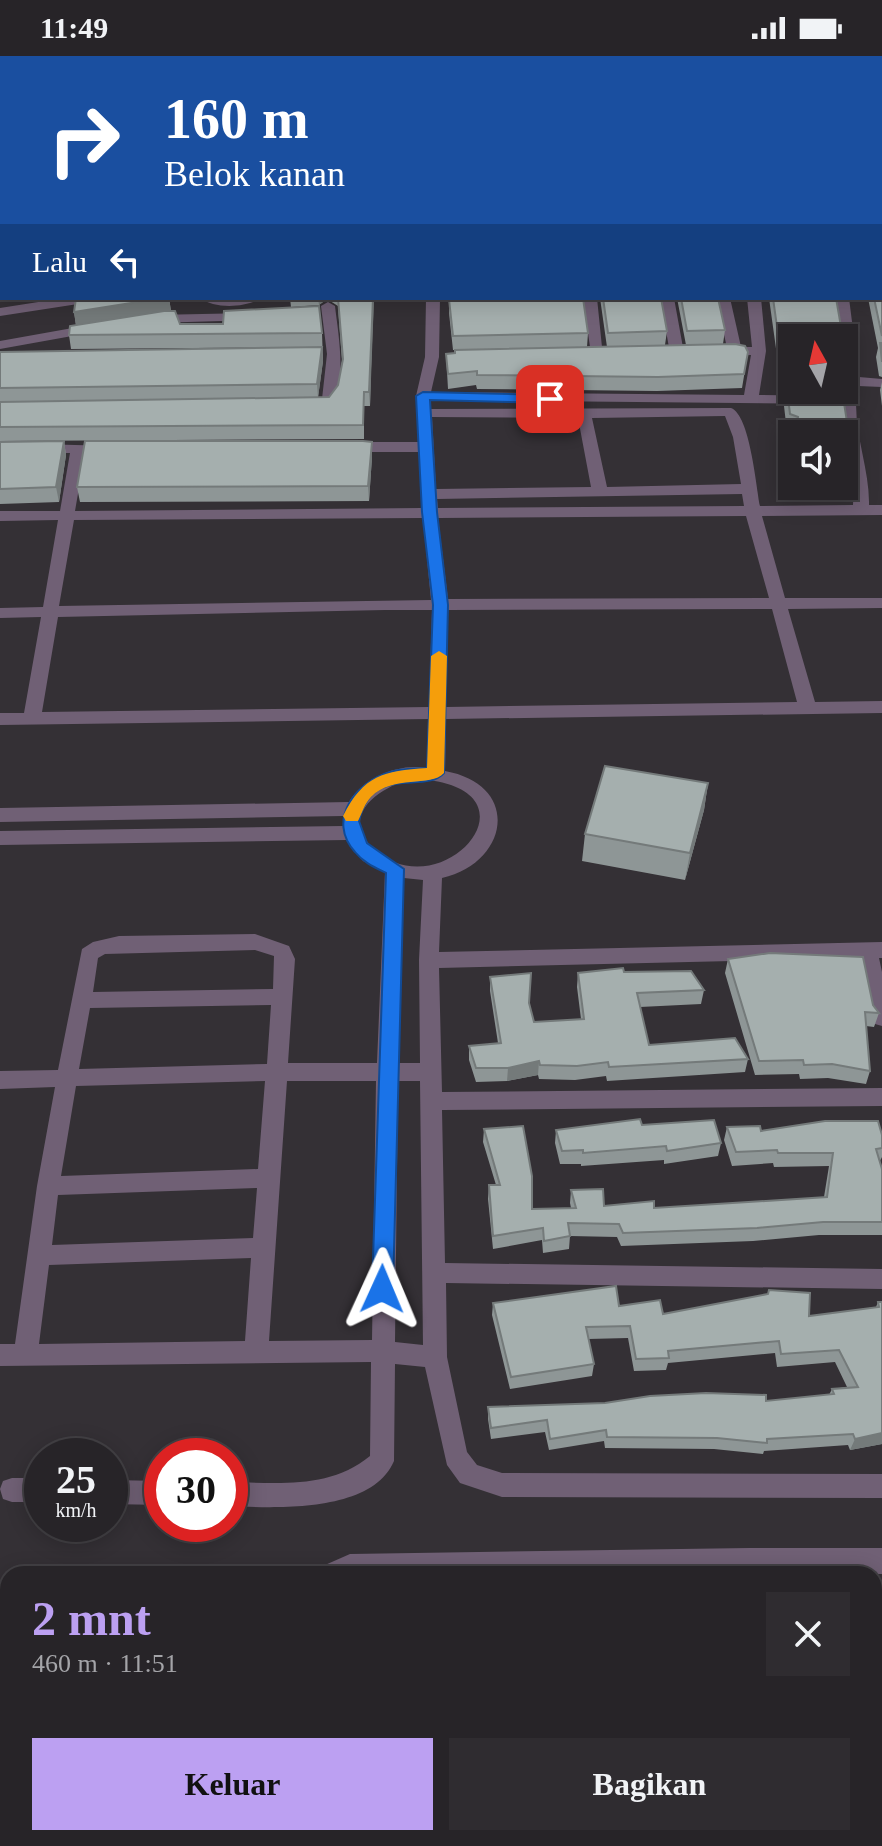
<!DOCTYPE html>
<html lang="id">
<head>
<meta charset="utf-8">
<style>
  :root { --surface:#272428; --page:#2f2c30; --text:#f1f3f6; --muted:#a4a4a8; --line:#434145; --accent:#bca0f2 }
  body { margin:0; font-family:"Times New Roman",serif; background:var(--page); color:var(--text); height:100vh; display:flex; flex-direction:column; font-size:30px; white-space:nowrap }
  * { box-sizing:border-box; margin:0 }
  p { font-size:26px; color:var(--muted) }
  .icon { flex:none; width:44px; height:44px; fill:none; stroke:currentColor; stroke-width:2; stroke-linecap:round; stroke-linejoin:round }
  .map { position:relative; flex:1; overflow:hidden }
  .side { position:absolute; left:0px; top:1510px; width:882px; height:280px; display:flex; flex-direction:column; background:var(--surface); border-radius:24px 24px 0 0; box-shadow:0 4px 20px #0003,0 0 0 2px var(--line) }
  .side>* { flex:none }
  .banner { position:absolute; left:0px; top:0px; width:882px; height:244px; box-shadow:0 4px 20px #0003,0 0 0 2px var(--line); background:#1a4fa0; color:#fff; overflow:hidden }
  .needle { width:52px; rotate:352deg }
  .buttons { position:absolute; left:778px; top:268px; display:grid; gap:16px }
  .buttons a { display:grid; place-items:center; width:80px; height:80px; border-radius:0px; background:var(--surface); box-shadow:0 4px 20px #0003,0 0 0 2px var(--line); font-size:40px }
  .speed { position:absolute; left:24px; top:1382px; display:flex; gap:16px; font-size:40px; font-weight:700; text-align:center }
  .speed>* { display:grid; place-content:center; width:104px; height:104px; border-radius:50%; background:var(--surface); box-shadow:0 4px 20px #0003,0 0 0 2px var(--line); line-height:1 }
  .speed small { font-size:20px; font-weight:400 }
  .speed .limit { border:12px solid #d22; background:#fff; color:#111 }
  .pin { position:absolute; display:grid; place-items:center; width:68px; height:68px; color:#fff; margin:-34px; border-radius:16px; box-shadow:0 4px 12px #0006 }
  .me { position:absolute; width:88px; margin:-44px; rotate:1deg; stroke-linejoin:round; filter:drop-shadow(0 0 6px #0008) }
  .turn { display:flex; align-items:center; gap:28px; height:168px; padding:0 32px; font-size:36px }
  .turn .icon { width:104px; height:104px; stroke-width:2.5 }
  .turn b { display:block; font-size:56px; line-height:68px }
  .then { display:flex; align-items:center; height:76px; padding:0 32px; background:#0003; gap:16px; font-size:30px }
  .round { display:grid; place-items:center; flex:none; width:84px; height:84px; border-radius:0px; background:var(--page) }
  .head { display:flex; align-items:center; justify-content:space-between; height:136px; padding:0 32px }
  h1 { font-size:48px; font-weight:700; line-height:60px; color:var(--accent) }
  .cta { display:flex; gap:16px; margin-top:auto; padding:16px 32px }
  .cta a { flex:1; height:92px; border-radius:0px; background:var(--accent); color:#111; font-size:32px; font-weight:700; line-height:92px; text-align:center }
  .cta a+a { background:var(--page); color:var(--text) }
  .status { display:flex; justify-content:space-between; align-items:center; height:56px; padding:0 40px; background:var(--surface); direction:ltr }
  .status svg { height:22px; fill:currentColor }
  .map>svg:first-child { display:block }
</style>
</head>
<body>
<div class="status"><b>11:49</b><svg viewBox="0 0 49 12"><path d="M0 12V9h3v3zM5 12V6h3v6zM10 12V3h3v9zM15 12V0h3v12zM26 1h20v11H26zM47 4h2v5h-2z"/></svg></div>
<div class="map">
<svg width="882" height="1790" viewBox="0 0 882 1790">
  <rect width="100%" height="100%" fill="#343035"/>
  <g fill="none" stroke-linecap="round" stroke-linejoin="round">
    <path fill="#706075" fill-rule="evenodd" d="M 38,0 L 50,0 L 50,2 L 38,2 Z
      M 105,0 L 132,0 L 103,2 Z
      M 399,0 L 424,0 L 397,2 Z
      M 454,0 L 466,0 L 468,2 L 456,2 Z
      M 533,0 L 545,0 L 547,2 L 535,2 Z
      M 598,0 L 610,0 L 612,2 L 600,2 Z
      M 669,0 L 681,0 L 682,2 L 670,2 Z
      M 718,0 L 730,0 L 732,2 L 720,2 Z
      M 777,0 L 789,0 L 776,2 Z
      M 807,0 L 819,0 L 819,2 L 807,2 Z
      M 0,12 L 2,12 L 2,18 L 0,18 Z
      M 2,46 L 2,54 L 0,55 L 0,47 Z
      M 0,134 L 2,135 L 1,145 L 0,145 Z
      M 880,162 L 882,162 L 882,170 L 880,170 Z
      M 880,185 L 882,185 L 882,193 L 880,193 Z
      M 64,242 L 98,242 L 91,246 L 0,260 L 0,252 Z
      M 200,242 L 261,242 C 246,252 214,253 200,242 Z
      M 426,242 L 440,242 L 439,301 L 431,336 L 744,339 L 751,299 L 724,300 L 717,296 L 727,292 L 716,242 L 730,242 L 741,291 L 752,291 L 747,242 L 761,242 L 766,295 L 759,339 L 842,340 L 845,325 L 844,282 L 840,282 L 835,242 L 849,242 L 859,321 L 882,323 L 882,331 L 858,330 C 850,370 870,410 869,449 L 882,449 L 882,459 L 762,460 L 785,542 L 882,542 L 882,552 L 788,553 L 815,646 L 882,645 L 882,657 L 446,663 L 445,715 C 522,729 509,807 442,822 L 439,896 L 882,886 L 882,902 L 879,902 L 882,916 L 882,970 L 875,968 L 872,962 L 859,902 L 439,912 L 442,1036 L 882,1032 L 882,1050 L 442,1054 L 445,1207 L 882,1213 L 882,1233 L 446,1227 L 447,1301 L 467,1396 L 477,1409 L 502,1417 L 882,1418 L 882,1442 L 502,1441 L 460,1427 L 447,1409 L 425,1311 L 395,1308 L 394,1405 C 372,1457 276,1452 230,1450 L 230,1426 C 279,1427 330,1433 370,1400 L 371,1306 L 0,1310 L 0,1288 L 15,1288 L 37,1130 L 55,1031 L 0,1033 L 0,1015 L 58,1014 L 82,893 L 93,886 L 119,880 L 255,878 L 289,890 L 295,903 L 288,1007 L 377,1007 L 385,816 L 363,805 L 347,784 L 0,789 L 0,775 L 343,770 L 343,760 L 0,766 L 0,752 L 349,746 C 364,721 399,707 427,712 L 428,663 L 0,669 L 0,657 L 24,657 L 41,561 L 0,562 L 0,552 L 43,551 L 58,464 L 0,465 L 0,455 L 60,455 L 70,397 L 0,397 L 0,387 L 113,390 L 113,396 L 85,397 L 75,455 L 422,452 L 419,396 L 348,396 L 340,391 L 348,386 L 418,386 L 416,340 L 425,301 ZM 431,344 L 841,348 C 845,382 855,416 853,449 L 760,450 C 756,430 750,359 731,352 L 431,353 ZM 725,360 L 733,381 L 741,428 L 607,431 L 592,362 ZM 432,361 L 578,362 L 591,431 L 436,433 ZM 742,438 L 744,450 L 438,452 L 437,443 ZM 746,460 L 769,542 L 448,543 L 438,462 ZM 423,462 L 431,544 L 59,550 L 74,464 ZM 772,553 L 797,646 L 446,651 L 448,554 ZM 385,554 L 432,554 L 429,651 L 42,656 L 58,561 ZM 415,722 C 427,724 440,725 451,729 C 528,756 433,850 373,792 C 337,757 384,729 415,722 ZM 404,822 L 423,824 L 419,904 L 420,1007 L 398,1007 ZM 255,894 L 274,900 L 273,933 L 93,936 L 98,902 L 105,898 ZM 271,949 L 267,1008 L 79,1013 L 90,952 ZM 265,1025 L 258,1113 L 61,1120 L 76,1030 ZM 287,1025 L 376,1025 L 372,1284 L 269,1285 ZM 398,1025 L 420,1025 L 423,1289 L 395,1286 ZM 257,1132 L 253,1182 L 52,1189 L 58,1139 ZM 251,1202 L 245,1285 L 39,1288 L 49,1209 Z
      M 583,242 L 597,242 L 603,301 L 593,301 L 591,298 Z
      M 660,242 L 674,242 L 684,297 L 682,300 L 677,301 L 670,297 Z
      M 328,246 L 335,250 C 338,277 348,329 330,352 L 311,355 L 304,351 L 322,343 L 327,298 L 321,250 Z
      M 250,257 L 257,261 L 255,264 L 154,267 L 147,263 L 154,259 Z
      M 95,268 L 100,269 L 100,275 L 0,293 L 0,285 Z
      M 781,379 L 792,379 L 792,387 L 776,386 L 776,380 Z
      M 12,1422 L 42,1422 L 42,1446 L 12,1446 L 3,1443 L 0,1433 L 3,1425 Z
      M 110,1424 L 162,1425 L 162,1449 L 110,1448 Z
      M 749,1492 L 882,1492 L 882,1518 L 321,1518 L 325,1509 L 350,1498 Z
      M 250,1782 L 278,1782 L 276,1790 L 248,1790 Z
      M 446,1782 L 474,1782 L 473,1790 L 445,1790 Z
      M 605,1782 L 633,1782 L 633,1790 L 605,1790 Z
      M 731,1782 L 759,1782 L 758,1790 L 730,1790 Z"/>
  </g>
  <path fill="#8e9696" d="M 823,0 L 882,0 L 882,159 L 880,159 L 880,2 L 823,2 Z
    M 882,210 L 882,321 L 879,320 L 876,301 L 878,292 L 868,242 L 880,242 Z
    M 76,242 L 169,242 L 171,255 L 180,268 L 322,277 L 323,305 L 318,341 L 329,341 L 338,329 L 342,305 L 338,250 L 327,243 L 319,249 L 291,251 L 290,242 L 373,242 L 370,350 L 364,350 L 364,383 L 0,385 L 0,296 L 308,291 L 71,293 L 69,279 L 76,269 L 74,256 Z
    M 452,242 L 583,242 L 588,277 L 587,291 L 607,291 L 600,242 L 661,242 L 667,275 L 665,289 L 748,296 L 742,332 L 657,335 L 477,333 L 476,329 L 448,333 L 446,298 L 455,297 L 455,294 L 453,294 L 449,257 L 449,243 Z
    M 677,242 L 718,242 L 725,274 L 723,288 L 686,289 Z
    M 769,242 L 836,242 L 843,282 L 792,282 L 792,334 L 842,334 L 853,404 L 849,421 L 844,421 L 844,378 L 792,378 L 792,410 L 789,390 L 791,378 L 787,376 L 784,350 L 786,336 L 782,336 Z
    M 882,326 L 882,350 L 880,334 Z
    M 64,385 L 66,399 L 59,446 L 0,448 L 0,386 Z
    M 372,386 L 372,401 L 369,445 L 80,446 L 77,431 Z
    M 708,727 L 704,754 L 685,824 L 582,805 L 585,778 Z
    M 728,903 L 873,949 L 879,957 L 874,971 L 866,970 L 870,1015 L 866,1028 L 828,1022 L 800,1023 L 799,1018 L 755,1019 L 725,917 Z
    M 624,916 L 704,934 L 701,948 L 640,951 L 649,989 L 748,1003 L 745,1016 L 607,1025 L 606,1020 L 575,1024 L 539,1023 L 538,1019 L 507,1025 L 476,1026 L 469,1004 L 469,990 L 498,987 L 490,935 L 490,921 L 529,947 L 534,966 L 581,963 L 577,931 L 578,917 Z
    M 642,1069 L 721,1087 L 718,1100 L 664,1108 L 664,1104 L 581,1110 L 581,1108 L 560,1108 L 555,1087 L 556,1074 Z
    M 727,1071 L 761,1075 L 882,1079 L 882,1101 L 880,1105 L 882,1113 L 882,1179 L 819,1179 L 753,1185 L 621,1190 L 617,1181 L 570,1180 L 569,1193 L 543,1197 L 542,1184 L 493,1193 L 488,1143 L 489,1129 L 496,1129 L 483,1086 L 484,1073 L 532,1153 L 571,1152 L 570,1147 L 571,1134 L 604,1150 L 654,1152 L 824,1141 L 829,1110 L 774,1111 L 773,1107 L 732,1110 L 724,1084 Z
    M 878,1246 L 882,1246 L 882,1388 L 850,1394 L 848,1389 L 764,1395 L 763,1398 L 714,1393 L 605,1392 L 604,1385 L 549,1394 L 545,1376 L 491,1383 L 488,1363 L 488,1351 L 766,1345 L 829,1339 L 832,1333 L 847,1331 L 835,1306 L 777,1311 L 775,1297 L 668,1307 L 666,1314 L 634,1315 L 628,1282 L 588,1283 L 594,1308 L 592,1320 L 510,1333 L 492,1259 L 493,1247 L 619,1250 L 663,1258 L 809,1260 L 876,1251 Z
    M 249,1782 L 247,1790 L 29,1790 L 24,1783 Z
    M 811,1782 L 874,1782 L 882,1790 L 800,1790 L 802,1787 L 812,1786 Z"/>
  <path fill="#747a7a" d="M 163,242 L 169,242 L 171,255 L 76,270 L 74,256 Z
    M 318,242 L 327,242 L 327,243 L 319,249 Z
    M 373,242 L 374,243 L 370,350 L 369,336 Z
    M 322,291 L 323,305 L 318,342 L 317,328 Z
    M 64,385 L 66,399 L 59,446 L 56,431 Z
    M 372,386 L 372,401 L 369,445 L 368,430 Z
    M 708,727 L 704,754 L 685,824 L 690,797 Z
    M 539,1005 L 538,1019 L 507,1025 L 508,1012 Z
    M 882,1377 L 882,1388 L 850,1394 L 855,1383 Z
    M 244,1782 L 249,1782 L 247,1790 L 243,1790 Z"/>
  <path fill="#a5afae" stroke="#747a7a" stroke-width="2" d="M 825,0 L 882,0 L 882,60 L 880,62 L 880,2 L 825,2 Z
    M 880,67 L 880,72 L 882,71 L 882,106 L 880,107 Z
    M 880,112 L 881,118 L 882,117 L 882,146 L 880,145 Z
    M 880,207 L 882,210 L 882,280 L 874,242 L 880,242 Z
    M 76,242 L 163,242 L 74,256 Z
    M 338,242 L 373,242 L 369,336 L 364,336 L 363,369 L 0,371 L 0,346 L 329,341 L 338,329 L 343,303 Z
    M 455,242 L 583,242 L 588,277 L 453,280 L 449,243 Z
    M 603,242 L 661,242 L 667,275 L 608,277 Z
    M 681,242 L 718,242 L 725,274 L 687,275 Z
    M 773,242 L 836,242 L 843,282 L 792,282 L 792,322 L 784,322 Z
    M 319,250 L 322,277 L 69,279 L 70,270 L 164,255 L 175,255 L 180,268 L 223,268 L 224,255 Z
    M 880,287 L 882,287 L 882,306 Z
    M 735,288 L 745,290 L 748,296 L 744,318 L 658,321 L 477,319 L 477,315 L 448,318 L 446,298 L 455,297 L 455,294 Z
    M 322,291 L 317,328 L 0,332 L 0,296 Z
    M 787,333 L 842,334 L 853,404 L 844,403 L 844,378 L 793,378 L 792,372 L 797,372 L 798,361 L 790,358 Z
    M 64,385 L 56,431 L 0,433 L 0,386 Z
    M 85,385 L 363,385 L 372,386 L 368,430 L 77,431 Z
    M 605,710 L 708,727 L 690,797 L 585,778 Z
    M 770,897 L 863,901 L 873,949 L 879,957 L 865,956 L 870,1015 L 832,1008 L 804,1009 L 803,1004 L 759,1005 L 728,903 Z
    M 623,912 L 624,916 L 691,915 L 704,934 L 637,937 L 649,989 L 735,982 L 748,1003 L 609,1011 L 608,1006 L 577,1010 L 540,1009 L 539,1005 L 508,1012 L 476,1012 L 469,990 L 501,987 L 490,921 L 531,917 L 529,947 L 534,966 L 584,963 L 578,917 Z
    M 640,1063 L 642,1069 L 714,1064 L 721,1087 L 667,1095 L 666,1090 L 583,1097 L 583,1094 L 562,1095 L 556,1074 Z
    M 825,1065 L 878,1065 L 882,1079 L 882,1092 L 876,1093 L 882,1113 L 882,1166 L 823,1166 L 757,1172 L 623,1177 L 619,1168 L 568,1167 L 570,1180 L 544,1185 L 543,1172 L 493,1180 L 489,1129 L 500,1129 L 484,1073 L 523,1070 L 532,1120 L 532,1153 L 576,1152 L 571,1134 L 603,1133 L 604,1150 L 654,1145 L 654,1152 L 827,1141 L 833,1097 L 778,1097 L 777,1094 L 736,1096 L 727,1071 L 760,1070 L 761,1075 Z
    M 616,1230 L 619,1250 L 660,1244 L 663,1258 L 768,1238 L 769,1234 L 810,1237 L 809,1260 L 879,1251 L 878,1246 L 882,1246 L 882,1377 L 855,1383 L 853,1378 L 767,1383 L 767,1387 L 717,1382 L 607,1381 L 606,1374 L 550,1383 L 547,1364 L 491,1372 L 488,1351 L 605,1347 L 650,1340 L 706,1337 L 766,1339 L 766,1345 L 834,1338 L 832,1333 L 858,1331 L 839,1294 L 781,1298 L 779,1285 L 668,1295 L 669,1302 L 636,1303 L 630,1270 L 586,1271 L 594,1308 L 511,1321 L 493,1247 Z
    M 874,1542 L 881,1542 L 882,1545 L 882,1790 L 803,1790 L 802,1787 L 819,1786 L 818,1782 L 874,1782 Z
    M 24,1782 L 244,1782 L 243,1790 L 54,1790 L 24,1783 Z
    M 322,1782 L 415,1782 L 414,1790 L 320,1790 Z
    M 479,1782 L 578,1782 L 578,1790 L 479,1790 Z
    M 648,1782 L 731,1782 L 739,1785 L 740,1790 L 648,1790 Z"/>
  <path fill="#1a73e8" stroke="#114b97" stroke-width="2" d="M 423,336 L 550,339 L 556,343 L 550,347 L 430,344 L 437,456 L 448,549 L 444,717 C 424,739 372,707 359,765 L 367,787 L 404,813 L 393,1233 L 390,1240 L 382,1243 L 375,1240 L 372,1233 L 386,817 C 374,811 363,806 355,796 C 326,764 356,726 390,716 C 402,712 415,713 427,712 L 433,549 L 422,456 L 416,340 Z"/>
  <path fill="#f59e0b" d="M 439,595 L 447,600 L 444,717 C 430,732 394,718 371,741 C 365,747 362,757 358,765 L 346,765 L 343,760 C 364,719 383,715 427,712 L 431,600 Z"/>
</svg>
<div class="buttons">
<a><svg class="needle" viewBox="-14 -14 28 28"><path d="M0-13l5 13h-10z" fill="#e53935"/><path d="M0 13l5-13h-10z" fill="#a4a4a8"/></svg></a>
<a><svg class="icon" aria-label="sound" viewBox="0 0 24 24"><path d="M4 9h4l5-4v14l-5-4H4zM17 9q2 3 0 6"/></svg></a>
</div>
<div class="speed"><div>25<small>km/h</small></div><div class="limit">30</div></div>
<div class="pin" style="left:550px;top:343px;background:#d93025"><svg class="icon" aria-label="arrive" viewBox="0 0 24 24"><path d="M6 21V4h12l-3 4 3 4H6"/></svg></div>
<svg class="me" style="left:382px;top:1233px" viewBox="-20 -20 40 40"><path d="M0-17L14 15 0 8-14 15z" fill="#1a73e8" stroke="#fff" stroke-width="4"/></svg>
<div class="banner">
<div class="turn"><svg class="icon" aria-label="right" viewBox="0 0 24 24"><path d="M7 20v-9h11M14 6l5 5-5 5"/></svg><div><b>160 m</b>Belok kanan</div></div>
<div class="then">Lalu<svg class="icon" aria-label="left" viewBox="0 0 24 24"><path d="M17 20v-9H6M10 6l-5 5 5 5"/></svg></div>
</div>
<section class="side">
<div class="head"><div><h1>2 mnt</h1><p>460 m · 11:51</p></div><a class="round"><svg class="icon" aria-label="close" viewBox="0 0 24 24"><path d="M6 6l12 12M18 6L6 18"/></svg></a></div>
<div class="cta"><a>Keluar</a><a>Bagikan</a></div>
</section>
</div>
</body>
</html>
